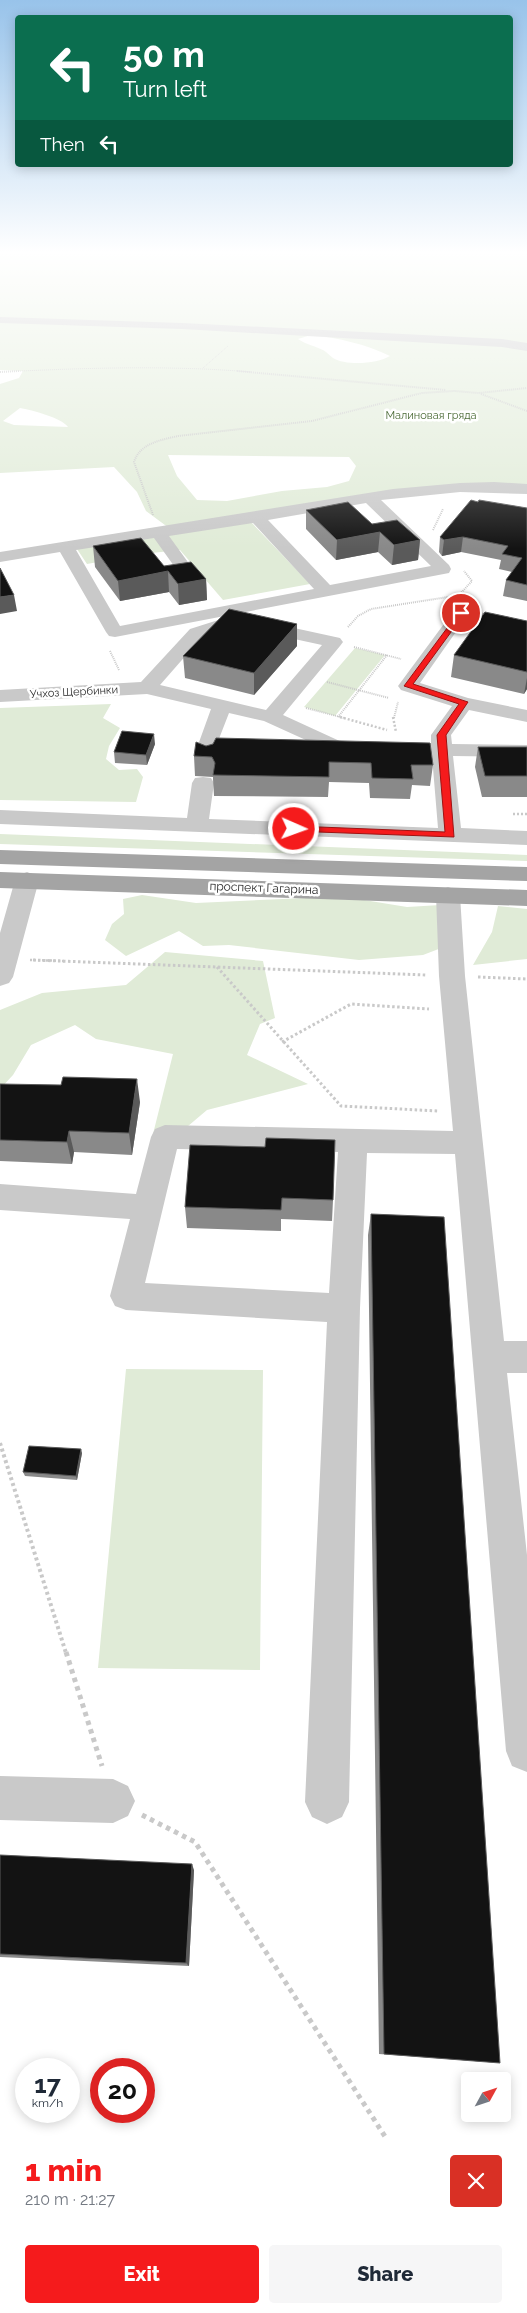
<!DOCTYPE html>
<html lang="en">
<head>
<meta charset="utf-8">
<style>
  :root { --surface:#fff; --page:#f6f6f7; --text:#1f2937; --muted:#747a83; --accent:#f51b1c }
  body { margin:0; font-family:Raleway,sans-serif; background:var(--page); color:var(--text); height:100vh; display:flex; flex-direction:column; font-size:19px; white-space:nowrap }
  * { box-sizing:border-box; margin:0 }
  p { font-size:16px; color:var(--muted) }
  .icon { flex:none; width:28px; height:28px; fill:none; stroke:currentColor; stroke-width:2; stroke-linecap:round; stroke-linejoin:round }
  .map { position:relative; height:2138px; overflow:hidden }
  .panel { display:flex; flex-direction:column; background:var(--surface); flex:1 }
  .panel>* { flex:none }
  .guide { position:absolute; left:15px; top:15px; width:498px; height:152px; border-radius:5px; box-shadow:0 2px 12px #0003; background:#0b6e4f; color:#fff; overflow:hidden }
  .needle { width:32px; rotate:50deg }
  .buttons { position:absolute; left:461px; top:2072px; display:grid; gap:10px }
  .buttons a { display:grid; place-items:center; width:50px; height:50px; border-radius:5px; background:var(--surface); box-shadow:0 2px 12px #0003; font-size:25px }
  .speed { position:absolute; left:15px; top:2058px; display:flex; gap:10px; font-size:25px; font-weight:700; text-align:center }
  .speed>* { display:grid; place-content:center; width:65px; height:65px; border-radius:50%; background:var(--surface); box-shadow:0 2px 12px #0003; line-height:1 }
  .speed small { font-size:12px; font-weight:400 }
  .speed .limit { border:8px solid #d22; background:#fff; color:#111 }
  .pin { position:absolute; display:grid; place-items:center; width:42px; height:42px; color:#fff; margin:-21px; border:2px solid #fff; border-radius:50%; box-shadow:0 1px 5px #0007 }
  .me { position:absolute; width:55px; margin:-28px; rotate:92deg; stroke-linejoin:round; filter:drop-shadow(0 0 4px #0008) }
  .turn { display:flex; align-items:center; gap:18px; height:105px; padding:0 25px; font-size:22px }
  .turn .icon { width:65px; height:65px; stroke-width:2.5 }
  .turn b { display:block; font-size:35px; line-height:42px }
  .then { display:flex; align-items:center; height:48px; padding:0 25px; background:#0003; gap:10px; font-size:19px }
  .round { display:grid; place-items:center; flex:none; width:52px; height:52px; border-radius:5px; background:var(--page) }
  .overview { display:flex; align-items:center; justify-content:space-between; height:85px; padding:0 25px }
  h1 { font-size:30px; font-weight:800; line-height:38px; color:var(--accent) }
  .button { display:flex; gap:10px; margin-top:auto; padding:10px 25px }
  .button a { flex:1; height:58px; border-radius:5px; background:var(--accent); color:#fff; font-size:20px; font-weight:800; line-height:58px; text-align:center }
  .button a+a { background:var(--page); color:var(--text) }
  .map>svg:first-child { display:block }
</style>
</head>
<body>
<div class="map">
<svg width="527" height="2138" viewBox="0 0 527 2138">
  <rect width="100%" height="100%" fill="#fff"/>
  <path fill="#e0ebd7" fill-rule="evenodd" d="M 0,250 L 527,250 L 527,486 L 503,483 L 169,528 L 146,511 L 137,492 L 114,467 L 0,473 L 0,384 L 19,378 L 23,371 L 0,370 ZM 311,335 C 339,338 365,344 390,356 C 377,364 346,366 333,358 C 329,355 327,352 323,350 C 315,346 307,345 298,339 ZM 20,408 C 32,410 62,418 68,427 L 14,425 L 3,421 ZM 168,455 L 349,457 L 356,466 L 349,481 L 327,487 L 282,491 L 227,501 L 197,500 L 177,476 Z
    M 251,522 L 310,584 L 223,600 L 180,550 L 142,554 L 87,564 L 77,549 Z
    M 355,648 L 385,655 L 335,716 L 304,707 Z
    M 111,704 L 103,718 L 120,728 L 109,746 L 106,759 L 119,770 L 137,769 L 143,777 L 136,802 L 0,800 L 0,708 Z
    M 0,834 L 527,855 L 527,861 L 0,844 Z
    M 142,895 L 196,903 L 306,898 L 364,900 L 407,907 L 457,904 L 462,940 L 423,955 L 359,960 L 229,945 L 203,946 L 179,931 L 126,956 L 105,940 L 112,924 L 124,914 L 123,899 Z
    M 498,906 L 527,909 L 527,959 L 473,965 L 492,932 Z
    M 165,952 L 263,961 L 275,1018 L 260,1024 L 247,1055 L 308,1084 L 207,1110 L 181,1132 L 152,1138 L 173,1054 L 96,1039 L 75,1025 L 31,1045 L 13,1075 L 0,1089 L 0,1010 L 42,993 L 126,985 Z
    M 126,1369 L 263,1370 L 260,1670 L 98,1668 Z"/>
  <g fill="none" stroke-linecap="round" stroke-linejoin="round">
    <path stroke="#c9c9c9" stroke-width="1" stroke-dasharray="1 1" stroke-linecap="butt" d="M 203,368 L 228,346
      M 0,372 C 83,368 168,365 251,372"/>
    <path stroke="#c9c9c9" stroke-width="2" stroke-dasharray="1 1" stroke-linecap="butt" d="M 237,371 L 446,390
      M 0,372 L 19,371
      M 481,394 L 527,411
      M 153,515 L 134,462 C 140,443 161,440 178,436 L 312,421 L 422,393 L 454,391 L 479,393 L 527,388
      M 433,530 L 443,509
      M 460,594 L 472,581 L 464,571
      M 348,627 L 358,616 L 371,609 L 448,597
      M 354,647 L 401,659
      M 110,651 L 119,670
      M 327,682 L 389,698
      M 306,708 L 344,718
      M 338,717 L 387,655
      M 394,718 L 398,702"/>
    <path stroke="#c9c9c9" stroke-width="2.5" stroke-dasharray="2 2" stroke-linecap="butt" d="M 340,717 L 387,730
      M 393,717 L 396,732
      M 513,814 L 527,814
      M 30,960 L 66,961"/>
    <path stroke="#c9c9c9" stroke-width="3" stroke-dasharray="2.5 2.5" stroke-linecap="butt" d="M 33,960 L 426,975
      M 217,967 L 341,1106 L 439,1111
      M 478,977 L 527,979
      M 282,1042 L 351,1004 L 429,1009"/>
    <path stroke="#c9c9c9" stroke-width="4" stroke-dasharray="3 3" stroke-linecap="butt" d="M 0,1443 L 66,1653"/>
    <path stroke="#c9c9c9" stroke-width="5" stroke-dasharray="4.5 4.5" stroke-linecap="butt" d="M 66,1652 L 102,1766
      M 142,1815 L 195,1842 L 386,2138"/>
    <path fill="#c9c9c9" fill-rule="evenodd" d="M 0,317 L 182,323 L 502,339 L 527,343 L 527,351 L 502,347 L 182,329 L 0,323 Z
      M 494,482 L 527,484 L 527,494 L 460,492 L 381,500 L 449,565 L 451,569 L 449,573 L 115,637 L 109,636 L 106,632 L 60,552 L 0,562 L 0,552 L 393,489 L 460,483 ZM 366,503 L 431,566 L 330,585 L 268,520 ZM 253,523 L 314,589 L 120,626 L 76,550 L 154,538 L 184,580 L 196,580 L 198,576 L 169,536 Z
      M 461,608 L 527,622 L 527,632 L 465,619 L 420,683 L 468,698 L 527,710 L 527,722 L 469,710 L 451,735 L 452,744 L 527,745 L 527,757 L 453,756 L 461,828 L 527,831 L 527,845 L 0,824 L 0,810 L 187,818 L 192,783 L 195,778 L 203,777 L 211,778 L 214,783 L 209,819 L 438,828 L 432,756 L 387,753 L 384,749 L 387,745 L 431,743 L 431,735 L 452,706 L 401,690 L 398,686 L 455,609 Z
      M 234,615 L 340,638 L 343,642 L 340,646 L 283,715 L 344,743 L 347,747 L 344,751 L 337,753 L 330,751 L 264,721 L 229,713 L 215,749 L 208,751 L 201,749 L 198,745 L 211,709 L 147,694 L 0,702 L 0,690 L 141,682 L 190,629 ZM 235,626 L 322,645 L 266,710 L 160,685 L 202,637 Z
      M 27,872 L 35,875 L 39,880 L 13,977 L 9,983 L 0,986 L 0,933 L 15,880 L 19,875 Z
      M 448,887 L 456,890 L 460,895 L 465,976 L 504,1341 L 527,1341 L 527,1373 L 507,1373 L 527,1555 L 527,1772 L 512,1766 L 506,1751 L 455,1154 L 367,1153 L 360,1308 L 349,1802 L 342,1817 L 327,1824 L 312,1817 L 305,1802 L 327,1322 L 126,1310 L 115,1306 L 110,1296 L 130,1219 L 0,1210 L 0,1184 L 136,1194 L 151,1137 L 155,1129 L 165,1125 L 453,1131 L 439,976 L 436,895 L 440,890 ZM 177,1149 L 338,1152 L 329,1293 L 145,1283 Z
      M 0,1776 L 113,1779 L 128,1786 L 135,1801 L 128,1816 L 113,1823 L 0,1820 Z"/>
    <path fill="#a4a4a4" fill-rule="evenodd" d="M 0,850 L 527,867 L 527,881 L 0,864 Z
      M 0,872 L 527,890 L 527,906 L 0,888 Z"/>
  </g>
  <path fill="#898989" d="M 527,508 L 527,601 L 503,596 L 506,580 L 512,572 L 499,569 L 501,560 L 461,552 L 442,556 L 439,552 L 440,537 Z
    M 306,510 L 372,524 L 420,540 L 418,560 L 392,565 L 378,552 L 336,560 L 306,529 Z
    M 93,546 L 164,566 L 206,579 L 207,600 L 179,605 L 169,592 L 120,601 L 95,567 Z
    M 527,621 L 527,689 L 524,694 L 451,677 L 454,655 Z
    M 297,646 L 254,695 L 185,678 L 183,656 Z
    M 155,744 L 147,765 L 115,763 L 114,752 Z
    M 206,746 L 433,765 L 430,786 L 412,785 L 410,799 L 370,798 L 369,783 L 329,782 L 328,797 L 214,796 L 213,779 L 213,777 L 195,776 L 194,756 Z
    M 478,747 L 527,747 L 527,797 L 482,797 L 475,767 Z
    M 0,1084 L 140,1102 L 132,1155 L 74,1152 L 72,1164 L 0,1161 Z
    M 265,1147 L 333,1200 L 332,1221 L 281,1219 L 281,1231 L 187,1228 L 185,1207 Z
    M 371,1214 L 500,2063 L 379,2054 L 368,1235 Z
    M 82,1453 L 77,1480 L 25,1476 L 23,1472 Z
    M 0,1855 L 194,1870 L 189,1966 L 0,1957 Z"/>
  <path fill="#5a5a5a" d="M 380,532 L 378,552 L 336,560 L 337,540 Z
    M 463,537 L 461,552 L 442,556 L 444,540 Z
    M 420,540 L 418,560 L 392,565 L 394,545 Z
    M 168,571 L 169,592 L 120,601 L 118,581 Z
    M 206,579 L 207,600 L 179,605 L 178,584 Z
    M 14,595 L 17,611 L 0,614 L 0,597 Z
    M 297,624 L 297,646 L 254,695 L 254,673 Z
    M 527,678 L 527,689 L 524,694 Z
    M 154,734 L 155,744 L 147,765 L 146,755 Z
    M 137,1079 L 140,1102 L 132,1155 L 129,1133 Z
    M 69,1131 L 74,1152 L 72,1164 L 67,1142 Z
    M 81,1449 L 82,1453 L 77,1480 L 76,1476 Z
    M 192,1864 L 194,1870 L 189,1966 L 186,1963 Z"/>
  <path fill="#131313" stroke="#5a5a5a" d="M 471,500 L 478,502 L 479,500 L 527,508 L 527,585 L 506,580 L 522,558 L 502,554 L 508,546 L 463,537 L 444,540 L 440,537 Z
    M 348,502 L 372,524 L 397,520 L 420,540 L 394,545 L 380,532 L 337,540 L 306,510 Z
    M 141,538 L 164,566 L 191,562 L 206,579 L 178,584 L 168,571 L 118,581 L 93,546 Z
    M 0,568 L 14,595 L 0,597 Z
    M 229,609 L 297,624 L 254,673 L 183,656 Z
    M 485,612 L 527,621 L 527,672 L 454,655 Z
    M 122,731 L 154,734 L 146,755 L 114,752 Z
    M 216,738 L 430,743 L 433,765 L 411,765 L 413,779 L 372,778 L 371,763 L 329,762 L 329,777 L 213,775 L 215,763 L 212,757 L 194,756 L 196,742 L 206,746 L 213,744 Z
    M 478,747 L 527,747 L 527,776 L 485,776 Z
    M 63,1077 L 137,1079 L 129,1133 L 69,1131 L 67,1142 L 0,1140 L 0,1084 L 61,1085 Z
    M 266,1138 L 335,1140 L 333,1200 L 282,1198 L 281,1210 L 185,1207 L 190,1145 L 265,1147 Z
    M 371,1214 L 444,1217 L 500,2063 L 384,2054 Z
    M 29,1446 L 81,1449 L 76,1476 L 23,1472 Z
    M 0,1855 L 192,1864 L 186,1963 L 0,1954 Z"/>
  <linearGradient id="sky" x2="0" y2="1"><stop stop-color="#98c3ea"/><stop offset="0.46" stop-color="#fff"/><stop offset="1" stop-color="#fff" stop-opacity="0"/></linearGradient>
  <rect width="527" height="549" fill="url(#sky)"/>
  <path fill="#f51b1c" stroke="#9f1212" d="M 459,612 L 465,613 L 413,684 L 468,702 L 446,735 L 454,837 L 291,831 L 290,829 L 294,826 L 445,832 L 437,735 L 459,704 L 404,686 Z"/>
  <g text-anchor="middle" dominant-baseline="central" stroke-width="5" stroke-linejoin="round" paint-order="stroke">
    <g font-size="11" fill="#4b6b36" stroke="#fff">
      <text x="431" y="415">Малиновая гряда</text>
    </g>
    <g font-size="11" fill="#2c2c2c" stroke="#fff">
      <text transform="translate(74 692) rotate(-3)">Учхоз Щербинки</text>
    </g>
    <g font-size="12" fill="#2c2c2c" stroke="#fff">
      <text transform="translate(264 888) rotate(2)">проспект Гагарина</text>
    </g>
  </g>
</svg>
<div class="buttons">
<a><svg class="needle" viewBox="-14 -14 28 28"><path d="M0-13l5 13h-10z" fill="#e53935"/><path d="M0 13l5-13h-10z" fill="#747a83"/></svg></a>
</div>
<div class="speed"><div>17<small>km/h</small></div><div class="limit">20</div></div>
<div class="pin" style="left:461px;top:613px;background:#d93025"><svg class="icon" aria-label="arrive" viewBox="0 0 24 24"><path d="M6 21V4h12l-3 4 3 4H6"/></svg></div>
<svg class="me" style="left:294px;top:829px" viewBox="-20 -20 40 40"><circle r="17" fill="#f51b1c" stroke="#fff" stroke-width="3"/><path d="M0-11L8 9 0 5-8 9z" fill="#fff"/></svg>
<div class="guide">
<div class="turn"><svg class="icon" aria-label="left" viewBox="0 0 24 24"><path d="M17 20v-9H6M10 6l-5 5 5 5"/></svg><div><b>50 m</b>Turn left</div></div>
<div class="then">Then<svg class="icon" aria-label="left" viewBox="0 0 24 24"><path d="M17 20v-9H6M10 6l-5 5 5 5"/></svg></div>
</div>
</div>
<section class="panel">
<div class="overview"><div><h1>1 min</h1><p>210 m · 21:27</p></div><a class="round" style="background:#d93025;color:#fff"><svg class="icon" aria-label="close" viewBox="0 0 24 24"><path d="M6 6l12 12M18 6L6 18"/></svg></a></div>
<div class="button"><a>Exit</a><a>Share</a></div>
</section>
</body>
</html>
